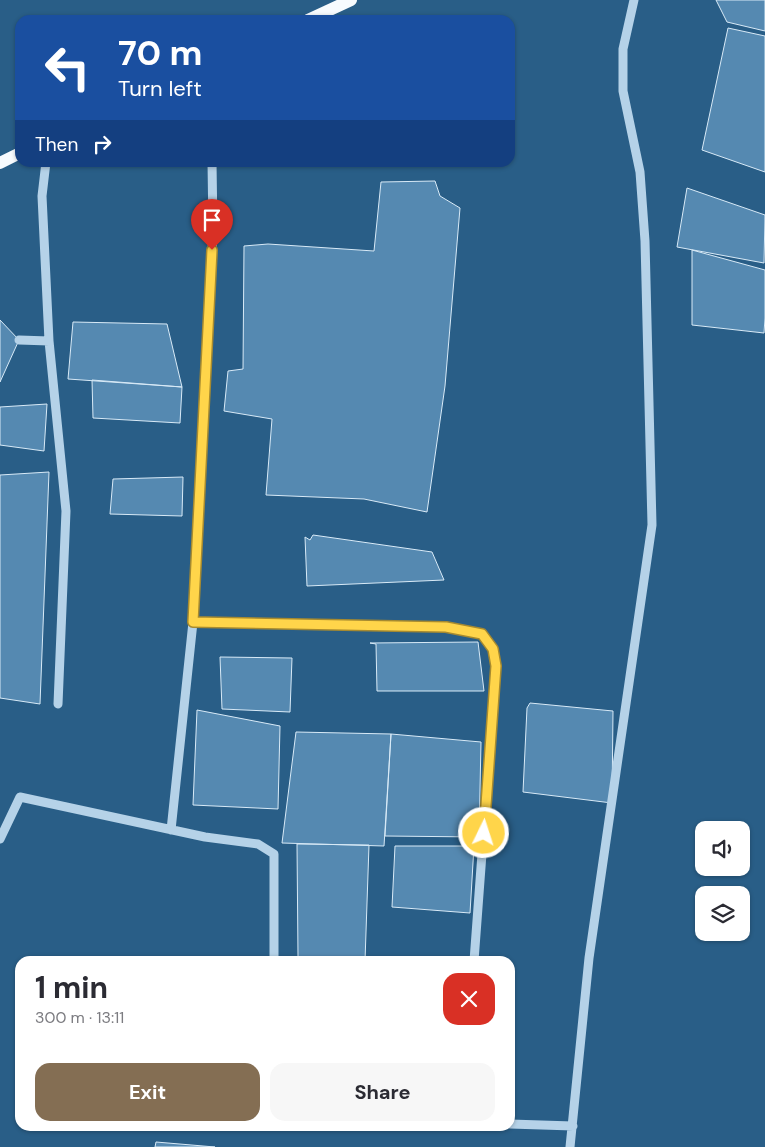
<!DOCTYPE html>
<html lang="en">
<head>
<meta charset="utf-8">
<style>
  :root { --surface:#fff; --page:#f7f7f7; --text:#2b2b33; --muted:#7c7c81; --accent:#846e53 }
  body { margin:0; font-family:"DM Sans",sans-serif; background:var(--page); color:var(--text); height:100vh; display:flex; flex-direction:column; font-size:19px; white-space:nowrap }
  * { box-sizing:border-box; margin:0 }
  p { font-size:16px; color:var(--muted) }
  .icon { flex:none; width:28px; height:28px; fill:none; stroke:currentColor; stroke-width:2; stroke-linecap:round; stroke-linejoin:round }
  .map { position:relative; flex:1; overflow:hidden }
  .sheet { position:absolute; left:15px; top:956px; width:500px; height:175px; display:flex; flex-direction:column; background:var(--surface); border-radius:15px; box-shadow:0 1px 4px #0004 }
  .sheet>* { flex:none }
  .hud { position:absolute; left:15px; top:15px; width:500px; height:152px; border-radius:15px; box-shadow:0 1px 4px #0004; background:#1a4fa0; color:#fff; overflow:hidden }
  .tools { position:absolute; left:695px; top:821px; display:grid; gap:10px }
  .tools a { display:grid; place-items:center; width:55px; height:55px; border-radius:10px; background:var(--surface); box-shadow:0 1px 4px #0004; font-size:25px }
  .pin { position:absolute; display:grid; place-items:center; width:42px; height:42px; color:#fff; margin:-51px -21px; border-radius:50% 50% 50% 0; rotate:-45deg; box-shadow:0 0 5px #0007 }
  .pin .icon { rotate:45deg }
  .me { position:absolute; width:55px; margin:-28px; rotate:4deg; stroke-linejoin:round; filter:drop-shadow(0 0 4px #0008) }
  .turn { display:flex; align-items:center; gap:18px; height:105px; padding:0 20px; font-size:22px }
  .turn .icon { width:65px; height:65px; stroke-width:2.5 }
  .turn b { display:block; font-size:35px; line-height:42px }
  .then { display:flex; align-items:center; height:48px; padding:0 20px; background:#0003; gap:10px; font-size:19px }
  .round { display:grid; place-items:center; flex:none; width:52px; height:52px; border-radius:15px; background:var(--page) }
  .overview { display:flex; align-items:center; justify-content:space-between; height:85px; padding:0 20px }
  h1 { font-size:30px; font-weight:700; line-height:38px }
  .button { display:flex; gap:10px; margin-top:auto; padding:10px 20px }
  .button a { flex:1; height:58px; border-radius:15px; background:var(--accent); color:#fff; font-size:20px; font-weight:700; line-height:58px; text-align:center }
  .button a+a { background:var(--page); color:var(--text) }
  .map>svg:first-child { display:block }
</style>
</head>
<body>
<div class="map">
<svg width="765" height="1147" viewBox="0 0 765 1147">
  <rect width="100%" height="100%" fill="#295e87"/>
  <path fill="#5589b1" stroke="#d8eaf7" d="M 716,0 L 765,0 L 765,31 L 727,22 Z
    M 728,28 L 765,36 L 765,172 L 702,150 Z
    M 435,181 L 440,196 L 460,208 L 445,386 L 427,512 L 364,499 L 266,495 L 272,419 L 224,411 L 228,371 L 243,369 L 244,246 L 268,244 L 374,251 L 381,182 Z
    M 687,188 L 765,215 L 764,263 L 677,247 Z
    M 692,250 L 765,270 L 765,318 L 764,333 L 692,325 Z
    M 0,320 L 19,340 L 0,382 Z
    M 73,322 L 167,324 L 182,387 L 68,379 Z
    M 92,380 L 182,387 L 180,423 L 93,418 Z
    M 47,404 L 44,451 L 0,445 L 0,407 Z
    M 49,472 L 40,704 L 0,698 L 0,475 Z
    M 183,477 L 182,516 L 110,514 L 113,479 Z
    M 313,535 L 432,552 L 444,580 L 307,586 L 305,537 L 310,540 Z
    M 478,642 L 484,691 L 377,691 L 376,644 L 370,643 Z
    M 220,657 L 292,658 L 290,712 L 222,709 Z
    M 530,703 L 613,711 L 612,803 L 523,792 L 527,708 Z
    M 197,710 L 280,726 L 278,809 L 193,805 Z
    M 296,732 L 391,734 L 384,846 L 282,843 Z
    M 391,734 L 481,742 L 479,837 L 385,836 Z
    M 297,844 L 369,845 L 365,961 L 327,961 L 298,957 Z
    M 395,846 L 474,846 L 470,913 L 392,907 Z
    M 156,1142 L 215,1147 L 155,1147 Z"/>
  <g fill="none" stroke-linecap="round" stroke-linejoin="round">
    <path stroke="#b5d2e8" stroke-width="9" d="M 19,340 L 49,341 L 42,196 L 46,162
      M 49,341 L 66,511 L 58,704
      M 193,622 L 446,627 L 482,634 L 493,649 L 496,666 L 474,961
      M 171,830 L 193,622 L 213,231 L 212,162
      M 0,839 L 20,797 L 205,837 L 258,844 L 274,854 L 274,961
      M 510,1124 L 573,1126
      M 570,1147 L 589,958 L 652,525 L 645,241 L 640,172 L 623,91 L 623,49 L 634,0"/>
    <path stroke="#f7fbfe" stroke-width="12" d="M 308,20 L 351,0
      M 0,163 L 20,153"/>
  </g>
  <g fill="none" stroke-linecap="round" stroke-linejoin="round">
    <defs>
      <path id="route" d="M 212,250 L 193,622 L 446,627 L 482,634 L 493,649 L 496,666 L 484,833"/>
    </defs>
    <use href="#route" stroke="#a68a30" stroke-width="12"/>
    <use href="#route" stroke="#ffd54a" stroke-width="9"/>
  </g>
</svg>
<div class="tools">
<a><svg class="icon" aria-label="sound" viewBox="0 0 24 24"><path d="M4 9h4l5-4v14l-5-4H4zM17 9q2 3 0 6"/></svg></a>
<a><svg class="icon" aria-label="layers" viewBox="0 0 24 24"><path d="M12 4l9 5-9 5-9-5zM3 14l9 5 9-5"/></svg></a>
</div>
<div class="pin" style="left:212px;top:250px;background:#d93025"><svg class="icon" aria-label="arrive" viewBox="0 0 24 24"><path d="M6 21V4h12l-3 4 3 4H6"/></svg></div>
<svg class="me" style="left:484px;top:833px" viewBox="-20 -20 40 40"><circle r="17" fill="#ffd54a" stroke="#fff" stroke-width="3"/><path d="M0-11L8 9 0 5-8 9z" fill="#fff"/></svg>
<div class="hud">
<div class="turn"><svg class="icon" aria-label="left" viewBox="0 0 24 24"><path d="M17 20v-9H6M10 6l-5 5 5 5"/></svg><div><b>70 m</b>Turn left</div></div>
<div class="then">Then<svg class="icon" aria-label="right" viewBox="0 0 24 24"><path d="M7 20v-9h11M14 6l5 5-5 5"/></svg></div>
</div>
<section class="sheet">
<div class="overview"><div><h1>1 min</h1><p>300 m · 13:11</p></div><a class="round" style="background:#d93025;color:#fff"><svg class="icon" aria-label="close" viewBox="0 0 24 24"><path d="M6 6l12 12M18 6L6 18"/></svg></a></div>
<div class="button"><a>Exit</a><a>Share</a></div>
</section>
</div>
</body>
</html>
